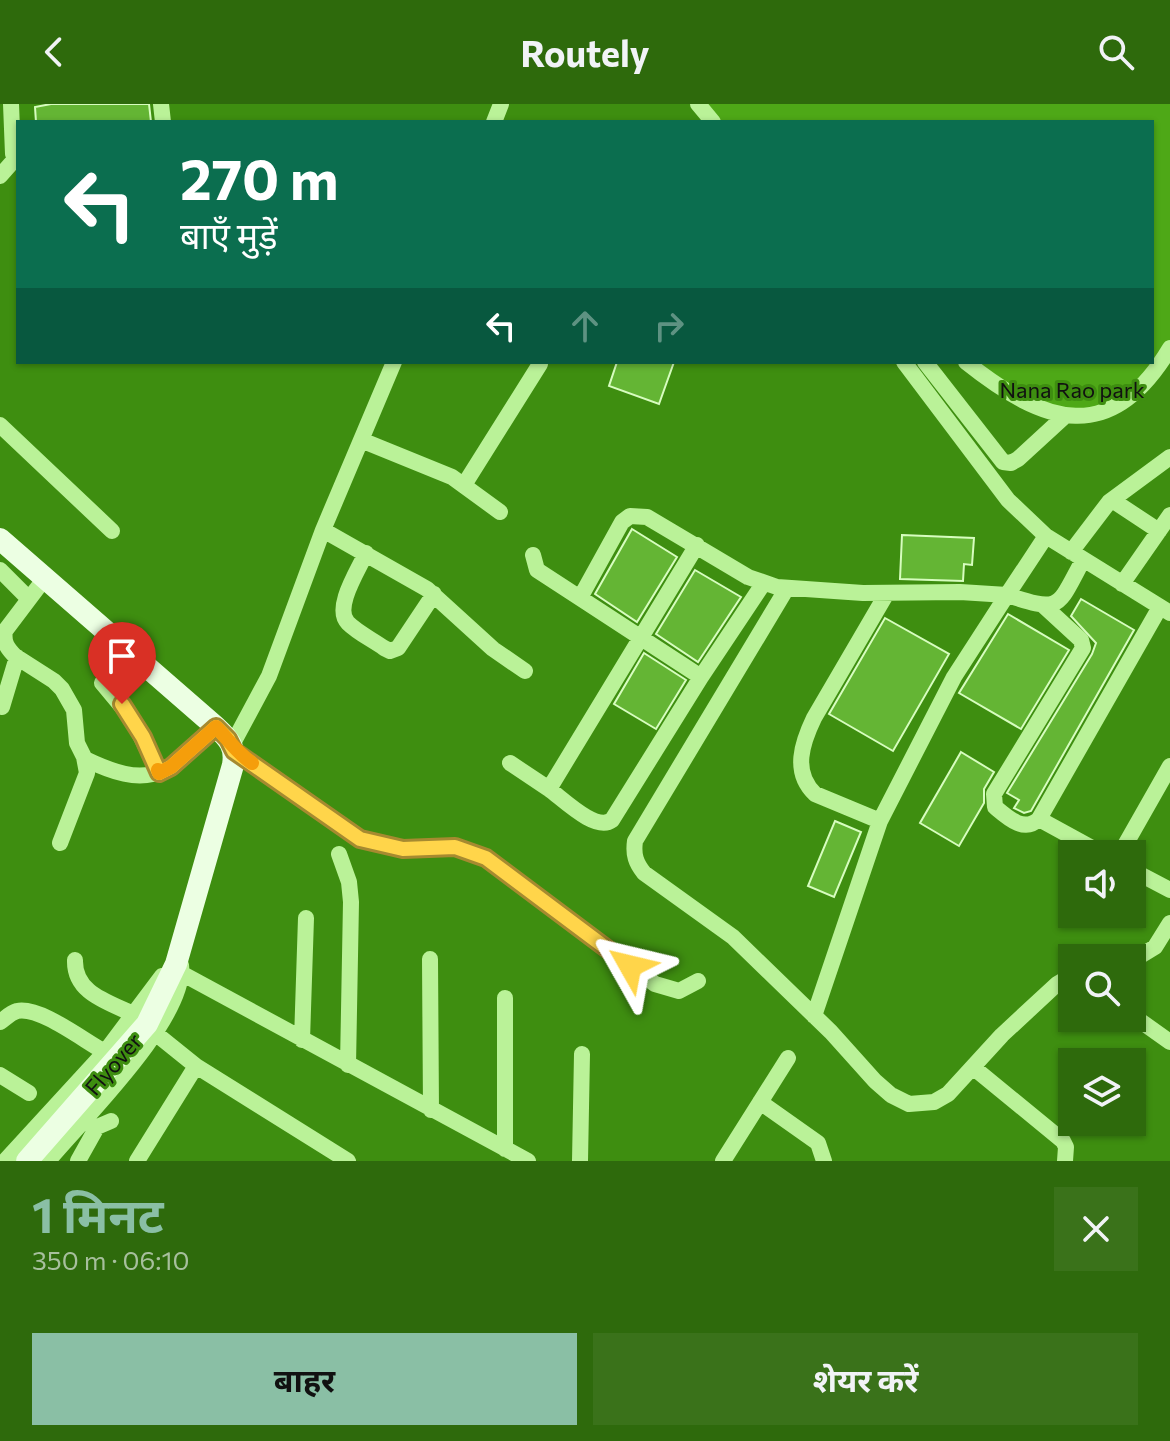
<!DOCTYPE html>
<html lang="hi">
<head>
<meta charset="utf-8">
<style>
  :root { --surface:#2e6a0c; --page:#3a721a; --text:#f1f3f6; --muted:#a7bf9d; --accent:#8abfa5 }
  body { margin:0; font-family:Commissioner,"Noto Sans Devanagari",sans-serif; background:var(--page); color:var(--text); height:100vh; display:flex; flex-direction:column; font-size:30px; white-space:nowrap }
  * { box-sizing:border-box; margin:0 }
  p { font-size:26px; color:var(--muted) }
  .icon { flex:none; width:44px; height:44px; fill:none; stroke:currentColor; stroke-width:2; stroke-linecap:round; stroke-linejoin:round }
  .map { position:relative; height:1057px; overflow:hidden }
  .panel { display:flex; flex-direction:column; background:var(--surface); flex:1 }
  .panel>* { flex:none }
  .hud { position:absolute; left:16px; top:16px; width:1138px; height:244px; border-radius:0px; box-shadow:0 2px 6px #0004; background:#0b6e4f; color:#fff; overflow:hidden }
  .buttons { position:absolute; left:1058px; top:736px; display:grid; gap:16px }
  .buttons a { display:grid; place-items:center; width:88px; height:88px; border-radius:0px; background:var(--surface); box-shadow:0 2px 6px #0004; font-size:40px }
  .pin { position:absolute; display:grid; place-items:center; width:68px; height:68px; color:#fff; margin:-82px -34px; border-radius:50% 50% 50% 0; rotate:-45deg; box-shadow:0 0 8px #0007 }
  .pin .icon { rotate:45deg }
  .me { position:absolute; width:88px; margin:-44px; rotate:307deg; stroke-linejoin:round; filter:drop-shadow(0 0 6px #0008) }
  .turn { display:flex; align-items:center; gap:28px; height:168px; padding:0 32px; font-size:36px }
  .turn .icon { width:104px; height:104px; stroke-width:2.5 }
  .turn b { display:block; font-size:56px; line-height:68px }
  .lanes { display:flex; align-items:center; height:76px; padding:0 32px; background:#0003; justify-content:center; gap:40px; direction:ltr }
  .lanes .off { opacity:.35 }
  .round { display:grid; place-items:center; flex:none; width:84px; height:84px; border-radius:0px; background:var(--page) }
  .headline { display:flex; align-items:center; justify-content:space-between; height:136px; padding:0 32px }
  h1 { font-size:48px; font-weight:700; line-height:60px; color:var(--accent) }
  .button { display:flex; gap:16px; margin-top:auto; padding:16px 32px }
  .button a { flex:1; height:92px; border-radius:0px; background:var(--accent); color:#111; font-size:32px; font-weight:700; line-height:92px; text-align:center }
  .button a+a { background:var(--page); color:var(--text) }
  header { display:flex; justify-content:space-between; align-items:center; height:104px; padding:0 32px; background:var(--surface); font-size:36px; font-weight:700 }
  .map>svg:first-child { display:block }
</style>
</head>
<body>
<header><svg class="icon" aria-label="back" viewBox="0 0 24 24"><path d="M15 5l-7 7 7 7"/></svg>Routely<svg class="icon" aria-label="search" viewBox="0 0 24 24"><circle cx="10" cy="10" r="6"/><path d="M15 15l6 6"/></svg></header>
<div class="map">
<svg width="1170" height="1057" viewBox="0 0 1170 1057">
  <rect width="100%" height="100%" fill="#3e8e10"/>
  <path fill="#4ea817" d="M 706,0 L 1170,0 L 1170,252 L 1143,289 L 1067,317 L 964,258 L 1152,258 L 1152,18 L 720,18 Z"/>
  <path fill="#64b534" stroke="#d7fdbf" stroke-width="2" d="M 51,0 L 149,0 L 151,18 L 36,18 L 35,3 Z
    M 617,258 L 674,258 L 659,300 L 609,282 Z
    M 632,425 L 677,453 L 637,518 L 595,490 Z
    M 902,431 L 974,434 L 972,461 L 964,460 L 963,477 L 900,475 Z
    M 695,466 L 741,493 L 698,558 L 656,530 Z
    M 1081,495 L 1134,526 L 1031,707 L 1024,709 L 1014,704 L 1019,696 L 1007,689 L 1092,550 L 1096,539 L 1071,512 Z
    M 1008,510 L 1069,546 L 1021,625 L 959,589 Z
    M 885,514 L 949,550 L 893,647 L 829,610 Z
    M 644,549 L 686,576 L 656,625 L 614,600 Z
    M 961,648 L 994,668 L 984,685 L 984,699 L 959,742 L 920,719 Z
    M 835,717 L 861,728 L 834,793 L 808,782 Z"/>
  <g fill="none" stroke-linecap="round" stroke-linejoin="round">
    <path stroke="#baf298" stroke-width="16" d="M 11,0 L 13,50 L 18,58
      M 161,0 L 163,18
      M 698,0 L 713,18
      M 494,18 L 501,0
      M 0,72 L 15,55
      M 925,258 L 1003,358 L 1011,359 L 1018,355 L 1066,311
      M 966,258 C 1045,321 1111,343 1170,244
      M 0,321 L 112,427
      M 361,336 L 452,373 L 500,408
      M 464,381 L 540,260
      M 1112,396 L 1159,427
      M 323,426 L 427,485 L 493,545 L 525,567
      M 1046,432 L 1170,509
      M 1071,448 L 1109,398 L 1170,353
      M 366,449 C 359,465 333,504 348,519 C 358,529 373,536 384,544 L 390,547 L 398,544 L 434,490
      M 533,451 L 537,466 L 580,494
      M 0,466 L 28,494
      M 45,474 L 5,527 C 3,538 7,544 15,552 L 54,577 L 62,585 L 74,606 L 77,639 L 84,653 L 87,669 L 60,739
      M 763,480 L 701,573 L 580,494 L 622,418 L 630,412 L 647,413 L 748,473 L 777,483 L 863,489 L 960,488 L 1007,491 L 1046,432 L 1008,396 L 904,258
      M 1122,480 L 1170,411
      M 787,484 L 635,737 C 633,751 636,759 644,769 L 733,833 L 831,928 L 875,977 L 891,991 L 909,1000 L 934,998 L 948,990 L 1002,931 L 1057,880 L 1072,871
      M 1044,502 L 1081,536 L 1083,544 L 994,690 L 995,703 C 1008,714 1024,729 1039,715 L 1160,503
      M 102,579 L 132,615 L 159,669
      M 2,603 L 17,553
      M 232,641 L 269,572 L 323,426 L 394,258
      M 234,647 L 360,735 L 403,745 L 455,743 L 486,754 L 655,880 L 679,887 L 698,877
      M 85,655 C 154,688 165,669 216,623
      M 510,659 L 549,685 L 697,441
      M 549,685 C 564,696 596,728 612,716 L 701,573
      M 1039,715 L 1103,750
      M 880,717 L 815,690 C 792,668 802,639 814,614 L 887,489
      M 339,750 L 349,778 L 351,798 L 348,961
      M 1120,750 L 1170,662
      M 1132,766 L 1170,786
      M 430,855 L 431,1006
      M 75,856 C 74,890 109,898 135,911
      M 1132,857 L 1155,843 L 1170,819
      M 181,869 L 528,1057
      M 505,894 L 505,1045
      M 1132,911 L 1170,938
      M 814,912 L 880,717 L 954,573 L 1007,491 C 1062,509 1057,504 1083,456
      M 0,918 C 6,914 10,909 17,907 C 40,902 84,937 105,948
      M 155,929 L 196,962 L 348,1057
      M 302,936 L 306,814
      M 974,964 L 1063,1037 L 1066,1043 L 1065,1057
      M 0,971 L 29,989
      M 760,998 L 818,1039 L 824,1057
      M 5,1057 L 105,948 L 162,872
      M 48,1057 C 82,1016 187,914 181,861
      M 78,1057 L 97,1023 L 111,1017
      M 137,1057 L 196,962
      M 580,1057 L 582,950
      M 723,1057 L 788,954"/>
    <path stroke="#ecffe3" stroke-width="22" d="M 0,435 L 216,623 C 229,635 236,643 233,661 L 176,860 L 147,920 L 27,1057"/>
  </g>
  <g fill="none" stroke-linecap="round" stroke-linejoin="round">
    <defs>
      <path id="route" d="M 122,600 L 143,633 L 159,669 L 171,663 L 216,623 L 228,635 L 234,647 L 360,735 L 403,745 L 455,743 L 486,754 L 630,862"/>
    </defs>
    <use href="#route" stroke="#a68a30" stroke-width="20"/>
    <use href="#route" stroke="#ffd54a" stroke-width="14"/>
    <path stroke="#f59e0b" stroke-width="14" d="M 158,666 L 159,669 L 171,663 L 216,623 C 229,636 236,648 252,659"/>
  </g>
  <g text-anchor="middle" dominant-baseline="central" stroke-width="6" stroke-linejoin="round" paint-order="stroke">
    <g font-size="22" fill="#111" stroke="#3e8e10">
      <text x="1072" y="285">Nana Rao park</text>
    </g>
    <g font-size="22" fill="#111" stroke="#3e8e10">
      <text transform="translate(113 960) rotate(-49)">Flyover</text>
    </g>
  </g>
</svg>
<div class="buttons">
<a><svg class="icon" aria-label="sound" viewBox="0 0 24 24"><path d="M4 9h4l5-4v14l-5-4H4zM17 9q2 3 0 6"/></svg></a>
<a><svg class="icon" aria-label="search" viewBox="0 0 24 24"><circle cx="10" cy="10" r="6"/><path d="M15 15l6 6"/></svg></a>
<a><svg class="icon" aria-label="layers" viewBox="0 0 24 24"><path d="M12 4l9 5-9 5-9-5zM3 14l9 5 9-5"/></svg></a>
</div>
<div class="pin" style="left:122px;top:600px;background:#d93025"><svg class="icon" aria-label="arrive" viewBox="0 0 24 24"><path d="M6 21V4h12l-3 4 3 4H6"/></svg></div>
<svg class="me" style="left:630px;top:862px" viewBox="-20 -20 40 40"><path d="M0-17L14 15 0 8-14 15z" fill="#ffd54a" stroke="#fff" stroke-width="4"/></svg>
<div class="hud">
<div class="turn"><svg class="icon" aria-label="left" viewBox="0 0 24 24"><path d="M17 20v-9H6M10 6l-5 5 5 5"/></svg><div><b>270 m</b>बाएँ मुड़ें</div></div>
<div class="lanes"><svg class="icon" aria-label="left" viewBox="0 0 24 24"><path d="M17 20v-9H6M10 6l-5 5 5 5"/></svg><svg class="icon off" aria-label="ahead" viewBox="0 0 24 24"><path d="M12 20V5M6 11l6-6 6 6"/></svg><svg class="icon off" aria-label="right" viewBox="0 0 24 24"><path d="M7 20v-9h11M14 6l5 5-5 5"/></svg></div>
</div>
</div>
<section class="panel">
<div class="headline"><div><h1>1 मिनट</h1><p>350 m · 06:10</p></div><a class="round"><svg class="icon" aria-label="close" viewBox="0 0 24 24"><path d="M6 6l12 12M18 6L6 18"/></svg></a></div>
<div class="button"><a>बाहर</a><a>शेयर करें</a></div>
</section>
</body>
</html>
